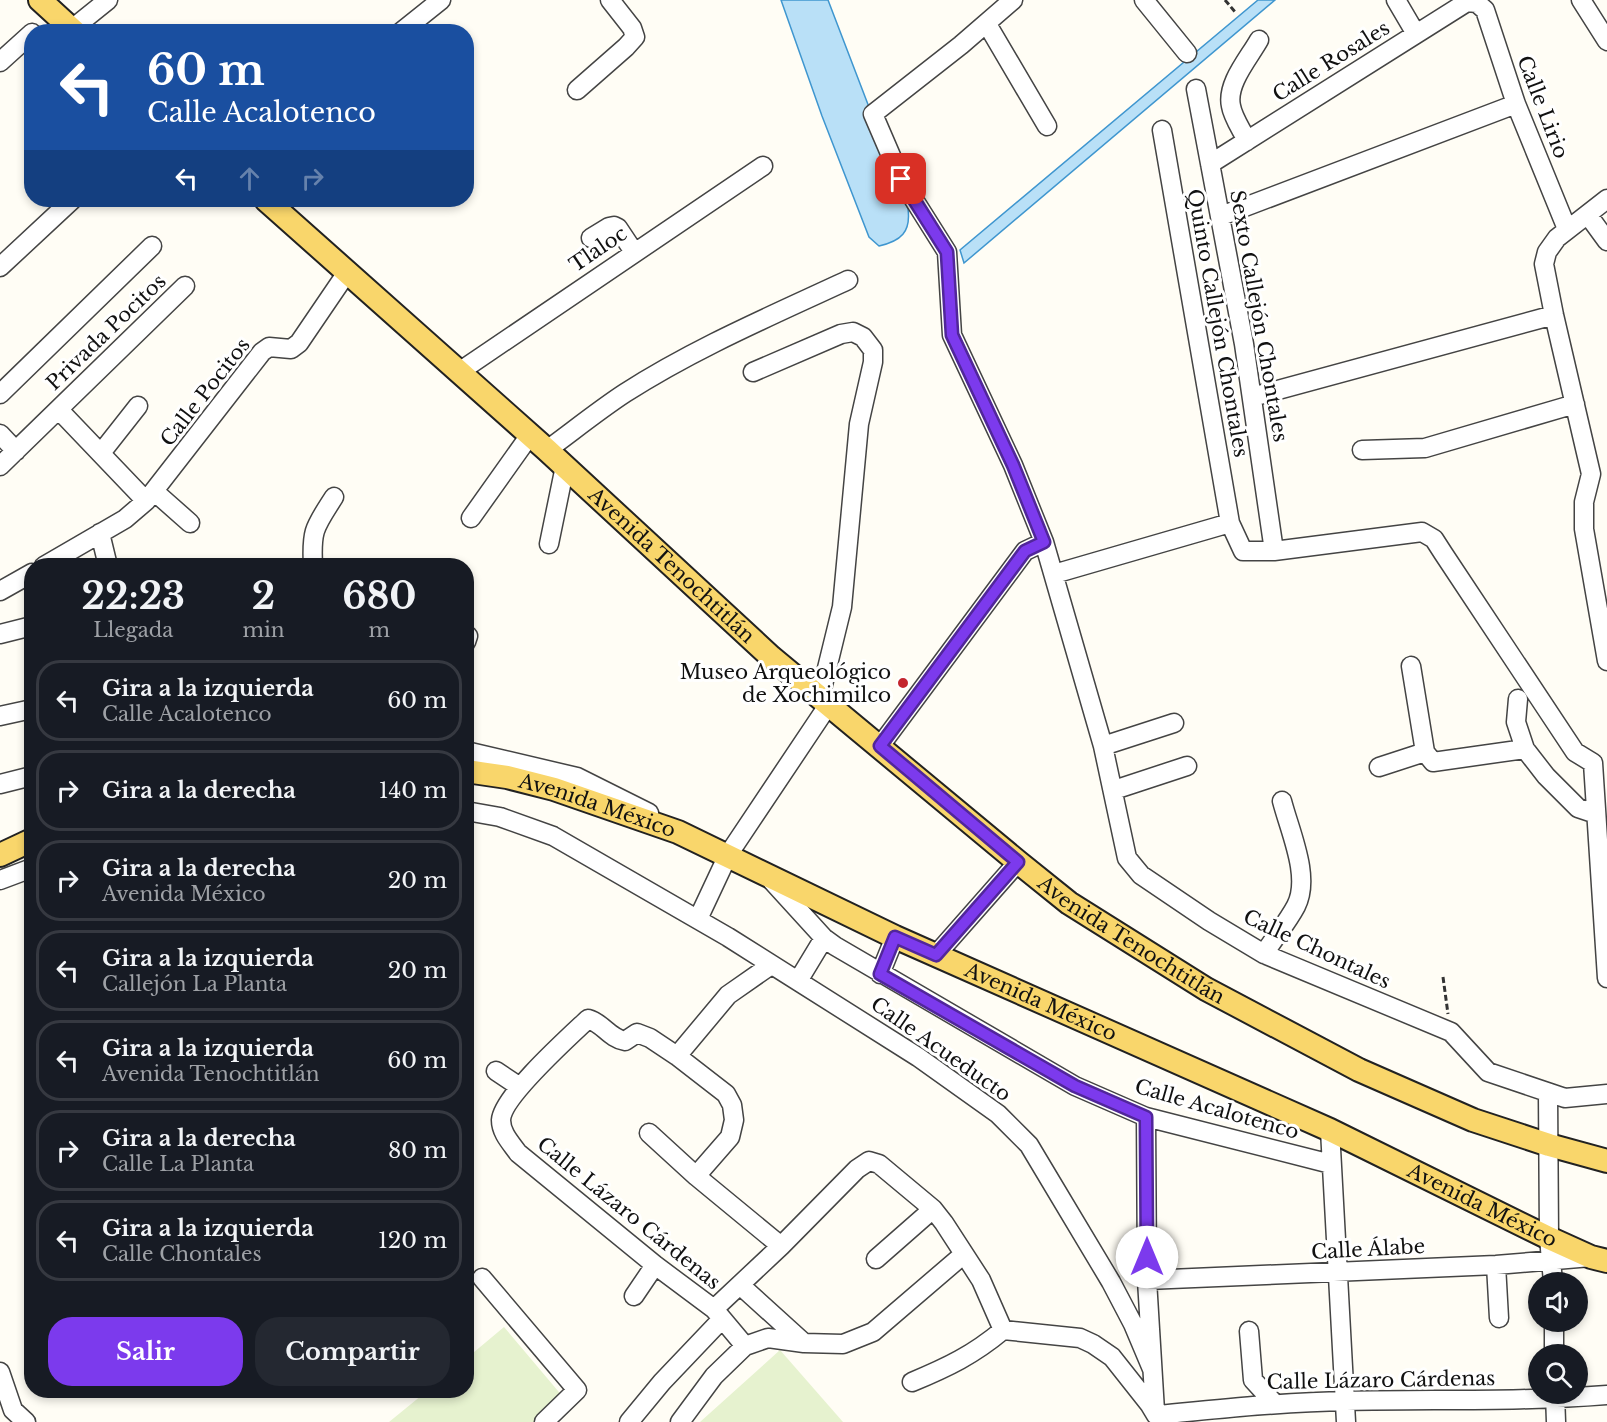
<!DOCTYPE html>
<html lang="es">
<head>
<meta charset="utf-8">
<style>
  :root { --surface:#171b24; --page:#242831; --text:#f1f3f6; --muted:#9ea1a6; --line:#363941; --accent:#7c3aed }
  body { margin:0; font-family:"Libre Baskerville",serif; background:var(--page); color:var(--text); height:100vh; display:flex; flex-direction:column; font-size:22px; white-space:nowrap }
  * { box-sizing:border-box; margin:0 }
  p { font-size:20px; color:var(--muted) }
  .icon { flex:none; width:33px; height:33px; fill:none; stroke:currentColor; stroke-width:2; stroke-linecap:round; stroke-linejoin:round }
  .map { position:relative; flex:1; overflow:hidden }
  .panel { position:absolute; left:24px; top:558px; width:450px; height:840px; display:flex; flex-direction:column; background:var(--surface); border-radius:24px; box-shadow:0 3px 9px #0003 }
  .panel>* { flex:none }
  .top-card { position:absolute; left:24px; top:24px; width:450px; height:183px; border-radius:24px; box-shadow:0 3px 9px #0003; background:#1a4fa0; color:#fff; overflow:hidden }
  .tools { position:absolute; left:1528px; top:1272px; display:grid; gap:12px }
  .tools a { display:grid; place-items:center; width:60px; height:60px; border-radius:50%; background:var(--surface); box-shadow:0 3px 9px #0003; font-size:30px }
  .pin { position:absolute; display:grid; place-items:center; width:51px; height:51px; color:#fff; margin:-26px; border-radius:12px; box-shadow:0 3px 9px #0006 }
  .me { position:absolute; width:66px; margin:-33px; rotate:0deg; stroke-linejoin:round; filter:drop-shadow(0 0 4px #0008) }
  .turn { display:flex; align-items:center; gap:21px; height:126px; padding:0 24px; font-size:27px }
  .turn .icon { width:78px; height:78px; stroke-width:2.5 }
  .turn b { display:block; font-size:42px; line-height:51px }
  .lanes { display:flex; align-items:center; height:57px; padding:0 24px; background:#0003; justify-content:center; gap:30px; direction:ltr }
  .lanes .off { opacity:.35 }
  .eta { display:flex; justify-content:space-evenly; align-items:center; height:102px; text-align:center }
  .eta b { font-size:36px; font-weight:700; line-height:42px }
  .cta { display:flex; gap:12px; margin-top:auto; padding:12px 24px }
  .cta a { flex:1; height:69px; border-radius:24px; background:var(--accent); color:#fff; font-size:24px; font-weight:700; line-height:69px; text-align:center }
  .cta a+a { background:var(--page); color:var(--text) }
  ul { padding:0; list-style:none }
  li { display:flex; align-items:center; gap:18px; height:81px; margin:0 12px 9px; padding:0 12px; border:3px solid var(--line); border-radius:24px }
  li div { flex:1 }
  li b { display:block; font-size:22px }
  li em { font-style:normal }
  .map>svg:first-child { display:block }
</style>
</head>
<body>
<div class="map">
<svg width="1607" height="1422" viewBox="0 0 1607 1422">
  <rect width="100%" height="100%" fill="#fffdf5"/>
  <path fill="#e6f2cf" d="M 504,1327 L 569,1404 L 546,1422 L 389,1422 L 427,1391 L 466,1390 L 467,1358 Z
    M 780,1350 L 843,1422 L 700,1422 Z"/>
  <path fill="#b9e0f7" stroke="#3f96cf" stroke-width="1.5" d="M 781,0 L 828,0 L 908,209 C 911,232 901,241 879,246 L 869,237 L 822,116 Z
    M 1258,0 L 1275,0 L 964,263 L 960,250 Z"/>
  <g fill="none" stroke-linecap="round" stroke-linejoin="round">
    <defs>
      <path id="minor" d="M 1013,0 L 961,45 L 873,114 L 901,179 L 947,252 L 952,335 L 1013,465 L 1044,542 L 1103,746 L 1127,858 L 1141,875 L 1209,921 L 1264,954 L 1451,1032 L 1488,1072 L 1565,1098 L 1607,1094
        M 1144,0 L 1187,53
        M 1396,0 L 1416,34
        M 1581,0 L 1607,41
        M 987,24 L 1047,126
        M 72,29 L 108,0
        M 401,32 L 441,0
        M 0,62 L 32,33
        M 1196,89 L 1244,344 L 1274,551
        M 577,90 L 626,47 L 635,37 L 632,28 L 610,0
        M 1162,130 L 1230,523 L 1243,551 L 1274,551 L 1422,532 L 1434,539 L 1443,553 L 1575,752 L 1593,763
        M 1247,141 C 1242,130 1233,118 1231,106 C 1226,84 1249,58 1259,40
        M 1210,164 L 1467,2 L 1477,3 L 1485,10 L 1516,104 L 1567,229
        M 1607,199 L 1557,238 L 1547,252 L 1544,264 L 1554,315 L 1591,474 L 1584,502 L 1584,529 L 1607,661
        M 1588,215 L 1607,241
        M 1221,216 L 1516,104
        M 591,238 L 609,227 L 614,226 L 618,228 L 634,252
        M 0,267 L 72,200
        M 459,372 L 763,166
        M 753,372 L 841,334 L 853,332 L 863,337 L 873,350 L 873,362 L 859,424 L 842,607 L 820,697
        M 0,394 L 152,246
        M 1252,397 L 1554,315
        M 59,410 L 146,501
        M 0,434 L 16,451
        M 547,450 C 573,431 599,410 625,393 C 695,348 773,315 848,280
        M 1362,450 L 1425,448 L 1575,404
        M 101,453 L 138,406
        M 0,466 L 185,286
        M 155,492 L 190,523
        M 471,518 L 530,435
        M 100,533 L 108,566
        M 549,544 L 565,466
        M 44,566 L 125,519 L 146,501 L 262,352 L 269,347 L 291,349 L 299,343 L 348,271
        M 313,566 C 311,529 315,527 334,497
        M 1054,574 L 1230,523
        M 0,591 L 32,573
        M 0,634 L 32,626
        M 466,642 L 468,636
        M 1411,666 L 1425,752 L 1433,762 L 1525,749
        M 1518,699 L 1516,722 L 1525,749 L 1546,776 L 1578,808 L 1596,814
        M 0,716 L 32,709
        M 880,746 L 1025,551 L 1044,542
        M 1103,746 L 1174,723
        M 466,751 L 577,777 L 649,813
        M 1593,763 L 1607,978
        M 1379,767 L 1425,752
        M 0,784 L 32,776
        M 1114,790 L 1187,766
        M 466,811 L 500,817 L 553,836 L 728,937 L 918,1057 L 998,1114 L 1029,1145 L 1111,1282 L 1133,1324 L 1152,1369
        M 0,880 L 32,868
        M 772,881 L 824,938 L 835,946 L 1075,1086 L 1146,1117 L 1331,1164
        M 698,919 L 728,855 L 829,704
        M 1264,954 C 1274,938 1287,923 1296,906 C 1311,877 1290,832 1282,801
        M 936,955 L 1018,862
        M 880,974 L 895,937
        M 798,981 L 824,938
        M 677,1056 L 728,995 L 771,965
        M 496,1071 L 520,1087
        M 1548,1093 L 1549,1238 L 1553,1282
        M 1146,1117 L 1147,1280 L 1155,1411
        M 1330,1130 L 1346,1422
        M 649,1133 L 696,1176 L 781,1246
        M 876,1259 L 933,1209
        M 1496,1265 L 1499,1318
        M 482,1278 L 577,1390 L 544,1422
        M 1147,1280 L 1496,1265 L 1591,1257
        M 740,1285 L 804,1343
        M 634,1296 L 655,1265
        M 714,1309 L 781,1246 L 857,1169 L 869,1161 L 879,1164 L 933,1209 L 944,1223 L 981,1280 L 1003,1330 L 1080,1338 L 1093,1344 L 1112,1357 L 1150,1405 L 1156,1415
        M 1554,1322 L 1554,1354
        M 1249,1331 L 1253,1380 L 1275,1404
        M 745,1346 L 768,1338 L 804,1343 L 843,1344 L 873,1332 L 964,1254
        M 0,1372 L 13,1410 L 26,1422
        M 912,1382 C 948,1367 973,1355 1003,1330
        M 1555,1394 L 1556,1422
        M 1156,1415 C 1219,1409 1283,1402 1347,1401 C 1434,1399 1521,1402 1607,1395
        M 629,1422 L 662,1382 L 722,1319
        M 680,1422 L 714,1376 L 745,1346 L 714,1309 L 655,1265 L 518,1153 C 511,1143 501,1133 501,1120 C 502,1097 569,1037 588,1019 C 603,1023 609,1038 625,1041 L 637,1033 L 650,1038 L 677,1056 L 726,1094 L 732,1105 L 734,1120 L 730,1137 L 696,1176"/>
      <g id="major">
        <path d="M 40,0 L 75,32"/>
        <path id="s1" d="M 266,200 L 547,450 L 771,657 L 1018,862 L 1069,903 L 1206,989 L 1359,1070 L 1473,1120 L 1549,1145 L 1607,1161"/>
        <path id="s2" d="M 466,771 L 507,777 L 554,789 L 678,832 L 895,937 L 1330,1130 L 1549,1238 L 1591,1257 L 1607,1261"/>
        <path d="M 0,855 L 32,840"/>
      </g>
    </defs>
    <use href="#minor" stroke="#444" stroke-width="21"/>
    <use href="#major" stroke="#222" stroke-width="26"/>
    <path stroke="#333" stroke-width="3" stroke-dasharray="6 3" stroke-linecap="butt" d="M 1225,0 L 1236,13
      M 1443,977 L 1448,1014"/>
    <use href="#minor" stroke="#fff" stroke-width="18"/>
    <use href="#major" stroke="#f9d66b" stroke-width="22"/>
  </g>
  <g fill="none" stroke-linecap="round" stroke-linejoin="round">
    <defs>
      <path id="route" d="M 901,179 L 947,252 L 952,335 L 1013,465 L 1044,542 L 1025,551 L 880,746 L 1018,862 L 936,955 L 895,937 L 880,974 L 1075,1086 L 1146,1117 L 1147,1257"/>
    </defs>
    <use href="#route" stroke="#51269a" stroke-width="15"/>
    <use href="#route" stroke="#7c3aed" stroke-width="10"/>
  </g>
  <circle fill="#c4262e" stroke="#fff" stroke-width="2" cx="903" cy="683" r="6"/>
  <g text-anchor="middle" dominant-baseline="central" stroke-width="6" stroke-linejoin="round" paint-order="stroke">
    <g font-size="20" fill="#111" stroke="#fff">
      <text transform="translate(1331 61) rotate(-32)">Calle Rosales</text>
      <text transform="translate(1543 107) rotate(69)">Calle Lirio</text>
      <text transform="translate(598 249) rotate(-34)">Tlaloc</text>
      <text transform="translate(1259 316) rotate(80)">Sexto Callejón Chontales</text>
      <text transform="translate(1218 323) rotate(80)">Quinto Callejón Chontales</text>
      <text transform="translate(106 332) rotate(-44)">Privada Pocitos</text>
      <text transform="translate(205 392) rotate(-52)">Calle Pocitos</text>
      <text stroke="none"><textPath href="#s1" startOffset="546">Avenida Tenochtitlán</textPath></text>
      <text stroke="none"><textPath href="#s2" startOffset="136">Avenida México</textPath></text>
      <text stroke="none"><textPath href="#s1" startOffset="1140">Avenida Tenochtitlán</textPath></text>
      <text transform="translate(1317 949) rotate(25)">Calle Chontales</text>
      <text stroke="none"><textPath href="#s2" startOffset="622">Avenida México</textPath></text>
      <text transform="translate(941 1049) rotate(35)">Calle Acueducto</text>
      <text transform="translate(1217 1109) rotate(16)">Calle Acalotenco</text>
      <text stroke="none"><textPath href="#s2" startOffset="1108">Avenida México</textPath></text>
      <text transform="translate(629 1213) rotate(39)">Calle Lázaro Cárdenas</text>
      <text transform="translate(1368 1249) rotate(-3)">Calle Álabe</text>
      <text transform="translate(1381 1380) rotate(-1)">Calle Lázaro Cárdenas</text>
    </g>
    <g font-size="20" fill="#111" stroke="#fff" text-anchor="end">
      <text x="891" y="672">Museo Arqueológico<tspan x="891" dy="23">de Xochimilco</tspan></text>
    </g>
  </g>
</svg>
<div class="tools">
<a><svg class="icon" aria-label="sound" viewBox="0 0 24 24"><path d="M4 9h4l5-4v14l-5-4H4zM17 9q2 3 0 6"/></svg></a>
<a><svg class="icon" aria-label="search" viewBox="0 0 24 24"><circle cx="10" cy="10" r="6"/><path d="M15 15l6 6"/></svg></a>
</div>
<div class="pin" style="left:901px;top:179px;background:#d93025"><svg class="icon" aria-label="arrive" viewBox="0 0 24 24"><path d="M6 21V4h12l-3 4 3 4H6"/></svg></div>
<svg class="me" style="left:1147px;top:1257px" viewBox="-20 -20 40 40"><circle r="19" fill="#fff"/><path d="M0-13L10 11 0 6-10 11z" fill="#7c3aed"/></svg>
<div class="top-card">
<div class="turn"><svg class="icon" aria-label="left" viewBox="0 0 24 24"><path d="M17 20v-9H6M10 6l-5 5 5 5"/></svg><div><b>60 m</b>Calle Acalotenco</div></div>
<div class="lanes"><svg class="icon" aria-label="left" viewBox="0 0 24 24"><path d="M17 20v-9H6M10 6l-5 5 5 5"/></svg><svg class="icon off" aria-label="ahead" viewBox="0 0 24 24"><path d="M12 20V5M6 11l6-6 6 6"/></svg><svg class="icon off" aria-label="right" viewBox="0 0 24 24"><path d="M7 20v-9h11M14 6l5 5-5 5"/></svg></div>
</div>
<section class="panel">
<div class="eta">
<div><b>22:23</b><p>Llegada</p></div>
<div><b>2</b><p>min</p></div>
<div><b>680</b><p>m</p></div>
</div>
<ul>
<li><svg class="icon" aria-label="left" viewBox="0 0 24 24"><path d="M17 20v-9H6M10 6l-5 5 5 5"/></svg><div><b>Gira a la izquierda</b><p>Calle Acalotenco</p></div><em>60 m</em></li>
<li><svg class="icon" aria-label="right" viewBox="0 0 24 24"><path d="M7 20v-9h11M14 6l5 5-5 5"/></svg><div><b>Gira a la derecha</b></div><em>140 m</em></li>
<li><svg class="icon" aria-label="right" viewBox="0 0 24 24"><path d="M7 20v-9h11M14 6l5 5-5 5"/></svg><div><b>Gira a la derecha</b><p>Avenida México</p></div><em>20 m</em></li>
<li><svg class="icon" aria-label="left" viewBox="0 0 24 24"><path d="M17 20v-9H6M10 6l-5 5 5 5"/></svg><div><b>Gira a la izquierda</b><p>Callejón La Planta</p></div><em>20 m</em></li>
<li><svg class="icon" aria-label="left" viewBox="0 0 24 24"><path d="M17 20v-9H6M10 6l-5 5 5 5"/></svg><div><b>Gira a la izquierda</b><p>Avenida Tenochtitlán</p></div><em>60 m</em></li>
<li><svg class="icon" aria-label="right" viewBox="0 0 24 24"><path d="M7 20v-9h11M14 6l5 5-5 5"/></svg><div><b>Gira a la derecha</b><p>Calle La Planta</p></div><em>80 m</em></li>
<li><svg class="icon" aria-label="left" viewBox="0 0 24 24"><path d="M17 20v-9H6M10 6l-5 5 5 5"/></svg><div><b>Gira a la izquierda</b><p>Calle Chontales</p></div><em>120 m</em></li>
</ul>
<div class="cta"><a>Salir</a><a>Compartir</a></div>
</section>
</div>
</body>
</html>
